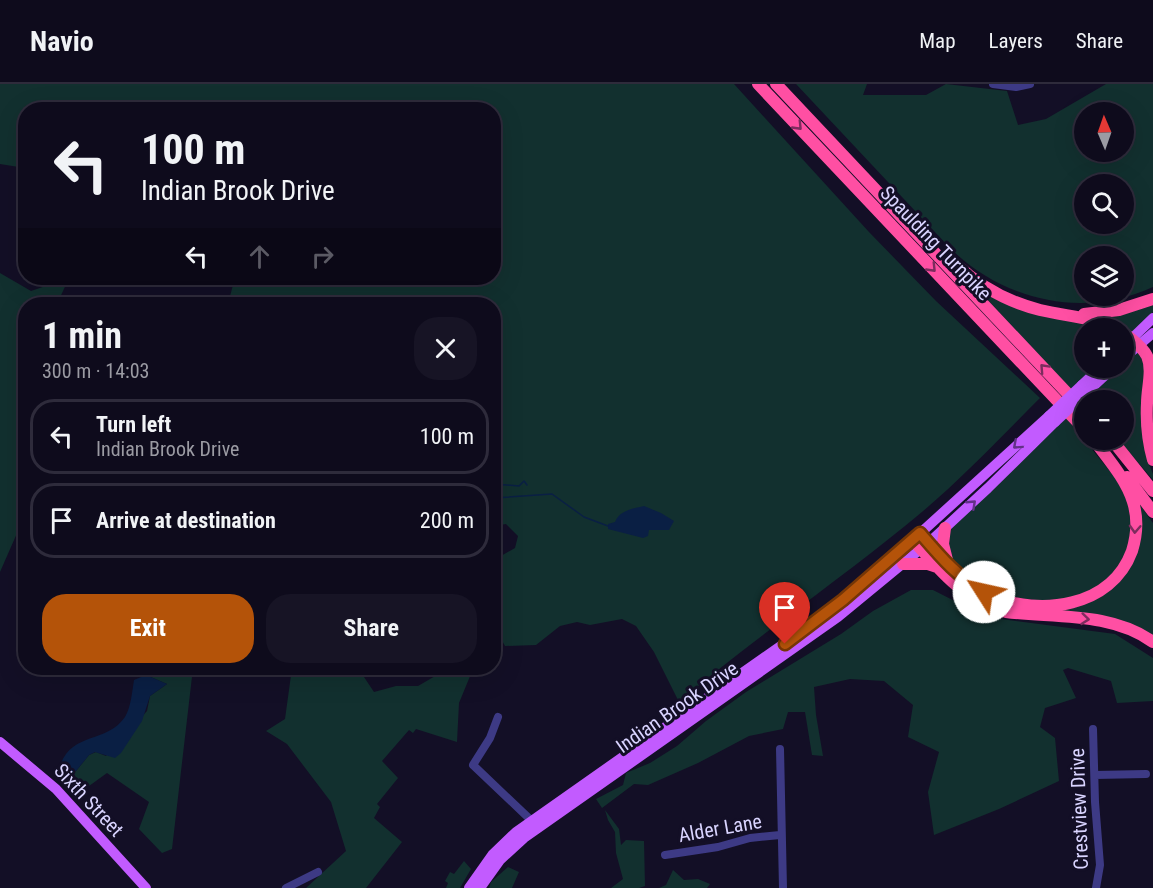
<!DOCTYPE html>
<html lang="en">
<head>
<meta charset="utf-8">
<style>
  :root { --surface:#0e0b1c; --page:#171425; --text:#f1f3f6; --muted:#9b9ba3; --line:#2e2b3b; --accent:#b45309 }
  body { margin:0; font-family:"Roboto Condensed",sans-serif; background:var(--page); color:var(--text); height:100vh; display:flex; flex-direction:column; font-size:22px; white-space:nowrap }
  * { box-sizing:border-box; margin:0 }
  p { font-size:20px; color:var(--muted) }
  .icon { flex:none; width:33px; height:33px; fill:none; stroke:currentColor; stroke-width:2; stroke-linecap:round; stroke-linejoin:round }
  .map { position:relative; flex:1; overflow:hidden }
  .panel { position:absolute; left:18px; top:213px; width:483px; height:378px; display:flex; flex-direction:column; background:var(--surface); border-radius:24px; box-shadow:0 6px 24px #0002,0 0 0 2px var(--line) }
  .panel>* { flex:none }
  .guide { position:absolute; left:18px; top:18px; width:483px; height:183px; border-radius:24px; box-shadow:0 6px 24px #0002,0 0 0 2px var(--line); background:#0e0b1c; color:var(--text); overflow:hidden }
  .needle { width:39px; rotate:358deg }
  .tools { position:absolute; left:1074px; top:18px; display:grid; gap:12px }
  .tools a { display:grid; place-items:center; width:60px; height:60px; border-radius:50%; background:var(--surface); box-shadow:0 6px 24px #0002,0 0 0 2px var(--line); font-size:30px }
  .pin { position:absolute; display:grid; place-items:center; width:51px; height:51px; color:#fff; margin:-62px -26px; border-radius:50% 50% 50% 0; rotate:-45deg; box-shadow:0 0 6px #0007 }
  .pin .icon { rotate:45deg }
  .me { position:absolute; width:66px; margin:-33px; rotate:305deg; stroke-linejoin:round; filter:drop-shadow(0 0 4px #0008) }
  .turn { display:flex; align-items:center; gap:21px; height:126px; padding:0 24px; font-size:27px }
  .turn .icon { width:78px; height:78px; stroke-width:2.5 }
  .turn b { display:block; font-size:42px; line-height:51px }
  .lanes { display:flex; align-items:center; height:57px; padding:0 24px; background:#0003; justify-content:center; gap:30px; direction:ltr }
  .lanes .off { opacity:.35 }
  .round { display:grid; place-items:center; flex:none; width:63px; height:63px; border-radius:24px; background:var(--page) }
  .headline { display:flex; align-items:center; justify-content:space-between; height:102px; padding:0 24px }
  h1 { font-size:36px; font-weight:700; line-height:45px }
  .action { display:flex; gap:12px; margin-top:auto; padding:12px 24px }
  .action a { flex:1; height:69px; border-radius:24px; background:var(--accent); color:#fff; font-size:24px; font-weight:700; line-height:69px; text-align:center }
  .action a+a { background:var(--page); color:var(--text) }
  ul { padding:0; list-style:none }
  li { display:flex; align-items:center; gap:18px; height:75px; margin:0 12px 9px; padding:0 12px; border:3px solid var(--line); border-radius:24px }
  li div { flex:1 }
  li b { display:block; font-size:22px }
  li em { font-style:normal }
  header { display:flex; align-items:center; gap:36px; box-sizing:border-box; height:84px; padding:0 30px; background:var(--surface); border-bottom:2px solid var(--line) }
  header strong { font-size:28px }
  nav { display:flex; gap:33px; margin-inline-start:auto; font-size:21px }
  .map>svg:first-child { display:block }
</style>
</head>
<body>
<header>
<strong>Navio</strong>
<nav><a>Map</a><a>Layers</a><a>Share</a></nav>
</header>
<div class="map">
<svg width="1153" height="804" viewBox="0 0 1153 804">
  <rect width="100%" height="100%" fill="#130f26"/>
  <path fill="#12302f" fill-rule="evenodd" d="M 0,0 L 734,0 L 869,148 L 936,217 L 1040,314 C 996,358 954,403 905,442 C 831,502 752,556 679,618 L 654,568 L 636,542 L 622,535 L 590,541 L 577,538 L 560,542 L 536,561 L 505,562 L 494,542 L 494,537 L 502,529 L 494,510 L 494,476 L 515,464 L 518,452 L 506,440 L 494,442 L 494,220 L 228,220 L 233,201 L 214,194 L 494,194 L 494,26 L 26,26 L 25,84 L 0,80 Z
    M 796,0 L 867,0 L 863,11 L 926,11 L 946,0 L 1007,7 L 1018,41 L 1046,35 L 1106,0 L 1153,0 L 1153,203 C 1082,236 1001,216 948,162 ZM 1124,28 L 1124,68 L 1084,68 L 1084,28 ZM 1084,100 L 1124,100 L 1124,140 L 1084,140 ZM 1084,172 L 1124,172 L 1124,212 L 1084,212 Z
    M 0,189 L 31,207 L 69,194 L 57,220 L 26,220 L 25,431 L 0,488 Z
    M 974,201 L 1112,244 L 1084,244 L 1084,284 L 1093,284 L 1071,305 Z
    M 1153,219 L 1153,228 L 1131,249 L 1097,232 Z
    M 1138,267 L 1144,276 L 1149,380 L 1153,390 L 1153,396 L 1119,356 L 1124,356 L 1124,316 L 1085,316 L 1120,284 L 1124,284 L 1124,280 Z
    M 1066,334 L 1123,403 C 1128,412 1134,438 1133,448 C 1133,453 1129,460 1127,465 C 1124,472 1122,481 1118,486 C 1113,492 1096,506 1089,509 C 1083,512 1046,518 1039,518 C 1006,516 930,487 952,443 Z
    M 1138,418 L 1153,439 L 1153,556 L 1140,547 L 1027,526 L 977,508 L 1070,521 L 1125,486 Z
    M 911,506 L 933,506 L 986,533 L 1115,550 L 1153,574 L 1153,617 L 1117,619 L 1111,597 L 1068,584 L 1063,586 L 1076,614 L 1045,624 L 1040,643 L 1055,654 L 1059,697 L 999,725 L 934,751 L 928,708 L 939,668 L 908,653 L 913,621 L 884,597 L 850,595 L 814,603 L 816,631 L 823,672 L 812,671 L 805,628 L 788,628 L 783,645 L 749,652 L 698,679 L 648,701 L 634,700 L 602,724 L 596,715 L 623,701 L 626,689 L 650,679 L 677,662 L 706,637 L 746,608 L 841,550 L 873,527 Z
    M 152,584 L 193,584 L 172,765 L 162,769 L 139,745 L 149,718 L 107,689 L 78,710 L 57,693 L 76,687 L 89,671 L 96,668 L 106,672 L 147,627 L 150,612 L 167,600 L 146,591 Z
    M 292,584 L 358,584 L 374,608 L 396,602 L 418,602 L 449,584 L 473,585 L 459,619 L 457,658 L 416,645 L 413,649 L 409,646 L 382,677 L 398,694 L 377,720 L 380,723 L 374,734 L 402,758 L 366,804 L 306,804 L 346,767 L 331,718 L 287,660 L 266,647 L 285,635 Z
    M 605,726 L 619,745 L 621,761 L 626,756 L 644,757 L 645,802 L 639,804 L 611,804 L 623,795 L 616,769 L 615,748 L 608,736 Z
    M 464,777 L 471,785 L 460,804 L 446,804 L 448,799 L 445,797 L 450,788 L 454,790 Z
    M 508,783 L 519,788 L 512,804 L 489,804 L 491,798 Z
    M 673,786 L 684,796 L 698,795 L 710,800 L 707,804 L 659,804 L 666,801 Z"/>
  <path fill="#0a1f44" d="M 644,422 L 661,429 L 674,437 L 669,446 L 649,446 L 648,452 L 643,454 L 608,445 L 608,440 L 615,438 C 620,426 632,425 644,422 Z
    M 146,591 L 167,600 L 150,612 L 142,637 L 121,669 L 115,674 L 95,668 L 89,671 L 76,687 L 57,693 C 66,644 104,663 125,633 C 131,623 132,608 134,596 Z"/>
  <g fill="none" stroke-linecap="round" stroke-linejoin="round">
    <path stroke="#0a1f44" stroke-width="1.5" d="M 494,400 L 519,402 L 524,397 L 527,401
      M 494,414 L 552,410 L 584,433 L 608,442"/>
    <path stroke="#3d3a85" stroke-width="8" d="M 993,0 L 1016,3 L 1030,0
      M 498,633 L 490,654 L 473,681 L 535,740
      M 1093,645 L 1095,718 L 1100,781 L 1096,804
      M 780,665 L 783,804
      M 1095,691 L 1146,690
      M 665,771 L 718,763 L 750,754 L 780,751
      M 286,804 L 318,788"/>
    <path stroke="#c25bff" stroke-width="10" d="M 1124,262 L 1153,234
      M 1124,274 L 1153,249
      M 1082,301 L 1100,284
      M 1088,307 L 1113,284
      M 0,658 L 56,705 L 146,804
      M 469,804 L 493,770 L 516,748 L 819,535 L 904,464 L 1049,332
      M 480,804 L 500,776 L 524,754 L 838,533 L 934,454 L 988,404 L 1055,338"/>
    <path stroke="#ff4fa3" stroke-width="12" d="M 758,0 L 1084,345
      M 776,0 L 1084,327
      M 955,179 C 979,202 1008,218 1040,226 C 1066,232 1094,234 1118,244
      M 1084,230 L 1119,226 L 1153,215
      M 1124,249 C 1132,256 1142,262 1147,272 C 1153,286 1147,304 1147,319 C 1146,337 1148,358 1153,376
      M 1112,356 L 1153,407
      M 1127,393 L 1153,428
      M 945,444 L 943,460 L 948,480
      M 920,449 C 940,473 962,500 991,512 C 1040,532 1111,524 1132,467 C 1137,451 1138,434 1133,418 C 1126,395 1108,375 1094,356
      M 913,456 C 940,487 965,517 1006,528 C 1055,534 1111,528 1153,558
      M 903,480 L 928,480 L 937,483"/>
    <path stroke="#c25bff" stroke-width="10" d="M 1049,332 L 1082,301
      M 1055,338 L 1088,307"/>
  </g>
  <defs><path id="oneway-chevron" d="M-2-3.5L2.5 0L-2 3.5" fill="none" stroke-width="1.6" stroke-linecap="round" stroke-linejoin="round" transform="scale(1.5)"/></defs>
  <g stroke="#7d2c5e">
    <use href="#oneway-chevron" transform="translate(798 42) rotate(46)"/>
    <use href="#oneway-chevron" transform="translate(932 184) rotate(46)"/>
    <use href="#oneway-chevron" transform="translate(1044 284) rotate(-133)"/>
    <use href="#oneway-chevron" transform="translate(1135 445) rotate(93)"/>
    <use href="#oneway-chevron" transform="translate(1085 535) rotate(6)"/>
  </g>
  <g stroke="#623188">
    <use href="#oneway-chevron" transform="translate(1017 361) rotate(138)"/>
    <use href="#oneway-chevron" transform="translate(972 420) rotate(-43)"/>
  </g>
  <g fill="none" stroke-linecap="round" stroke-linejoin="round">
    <defs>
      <path id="route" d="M 785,560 L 843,516 L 920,449 C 939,471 958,494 984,508"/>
    </defs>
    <use href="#route" stroke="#753606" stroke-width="15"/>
    <use href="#route" stroke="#b45309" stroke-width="10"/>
  </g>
  <g text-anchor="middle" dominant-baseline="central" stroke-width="6" stroke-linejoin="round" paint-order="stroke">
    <g font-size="20" fill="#d9d4ff" stroke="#130f26">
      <text transform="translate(936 159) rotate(46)">Spaulding Turnpike</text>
      <text transform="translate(677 623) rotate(-35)">Indian Brook Drive</text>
      <text transform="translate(89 716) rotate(47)">Sixth Street</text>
      <text transform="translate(1079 725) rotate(-92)">Crestview Drive</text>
      <text transform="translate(720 744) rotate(-10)">Alder Lane</text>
    </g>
  </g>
</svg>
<div class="tools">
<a><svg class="needle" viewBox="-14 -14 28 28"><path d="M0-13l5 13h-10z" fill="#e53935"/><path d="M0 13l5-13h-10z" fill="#9b9ba3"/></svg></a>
<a><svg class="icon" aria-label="search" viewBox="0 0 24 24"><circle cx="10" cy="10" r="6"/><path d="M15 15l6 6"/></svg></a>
<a><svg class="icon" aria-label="layers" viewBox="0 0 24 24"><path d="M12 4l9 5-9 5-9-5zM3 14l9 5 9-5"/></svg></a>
<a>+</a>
<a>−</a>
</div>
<div class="pin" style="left:785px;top:560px;background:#d93025"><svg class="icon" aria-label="arrive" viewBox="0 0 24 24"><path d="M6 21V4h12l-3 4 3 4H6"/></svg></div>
<svg class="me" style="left:984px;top:508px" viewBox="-20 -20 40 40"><circle r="19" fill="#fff"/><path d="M0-13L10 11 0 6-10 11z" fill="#b45309"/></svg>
<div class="guide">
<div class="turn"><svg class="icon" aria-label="left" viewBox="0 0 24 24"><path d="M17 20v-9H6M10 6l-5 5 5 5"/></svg><div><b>100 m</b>Indian Brook Drive</div></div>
<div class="lanes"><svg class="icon" aria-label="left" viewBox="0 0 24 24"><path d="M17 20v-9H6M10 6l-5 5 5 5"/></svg><svg class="icon off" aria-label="ahead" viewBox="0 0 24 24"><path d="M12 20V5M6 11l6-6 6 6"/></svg><svg class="icon off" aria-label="right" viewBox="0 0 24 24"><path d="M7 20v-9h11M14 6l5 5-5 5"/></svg></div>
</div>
<section class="panel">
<div class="headline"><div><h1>1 min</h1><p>300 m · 14:03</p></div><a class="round"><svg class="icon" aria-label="close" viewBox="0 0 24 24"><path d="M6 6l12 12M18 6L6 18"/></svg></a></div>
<ul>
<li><svg class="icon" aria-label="left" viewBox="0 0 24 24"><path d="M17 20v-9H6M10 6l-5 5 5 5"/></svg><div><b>Turn left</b><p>Indian Brook Drive</p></div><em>100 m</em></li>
<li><svg class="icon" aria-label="arrive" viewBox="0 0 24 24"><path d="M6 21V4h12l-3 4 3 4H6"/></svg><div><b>Arrive at destination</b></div><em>200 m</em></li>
</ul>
<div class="action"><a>Exit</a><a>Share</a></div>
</section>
</div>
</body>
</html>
